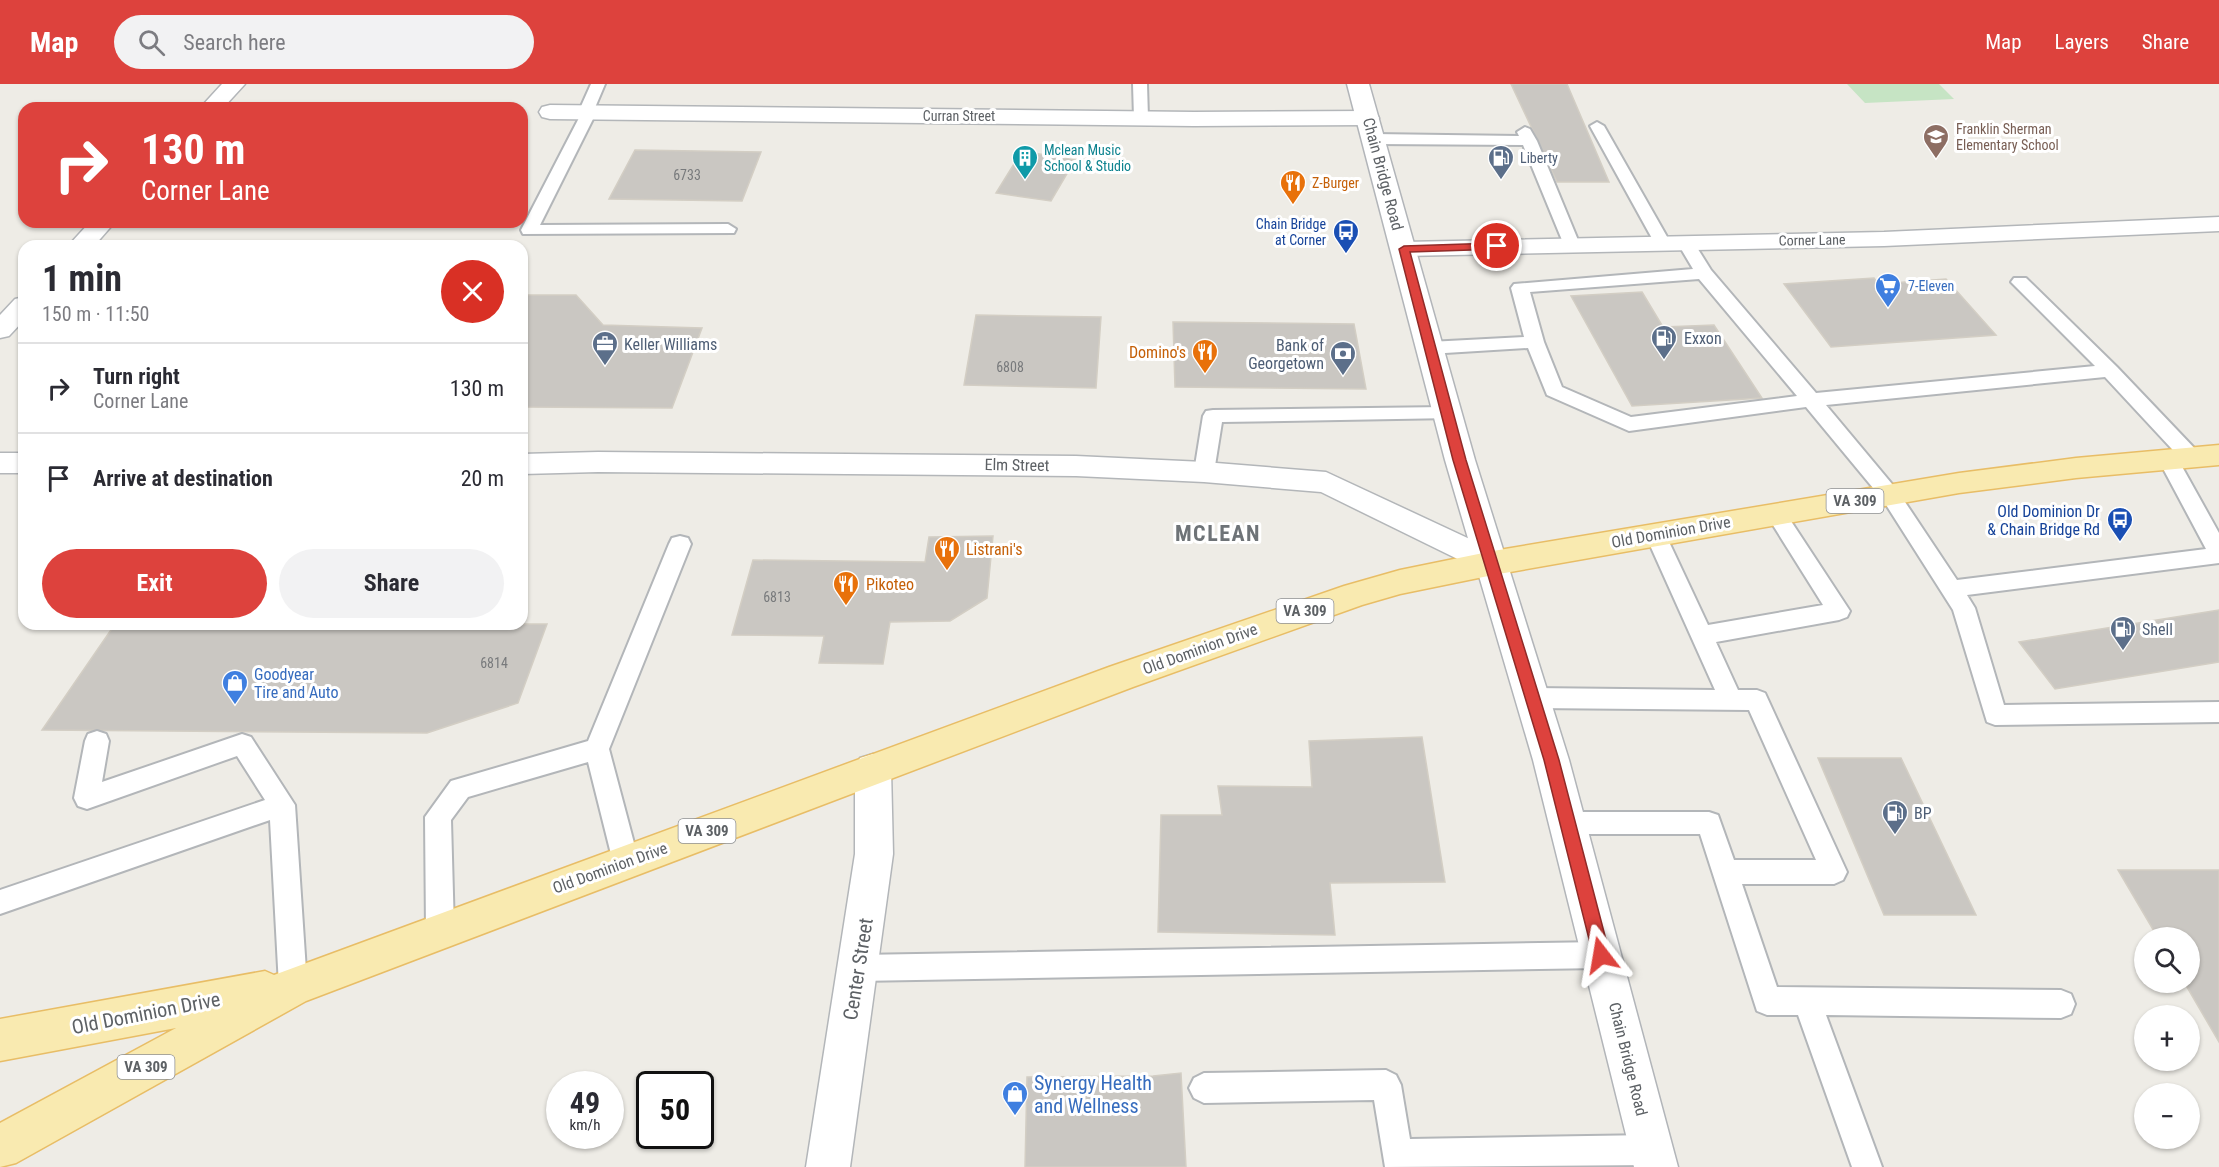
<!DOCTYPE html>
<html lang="en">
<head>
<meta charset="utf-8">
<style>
  :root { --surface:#fff; --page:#f2f2f3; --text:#2b2b33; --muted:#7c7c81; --line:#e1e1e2; --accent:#dd423d }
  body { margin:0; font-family:"Roboto Condensed",sans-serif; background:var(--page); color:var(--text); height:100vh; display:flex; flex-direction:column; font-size:22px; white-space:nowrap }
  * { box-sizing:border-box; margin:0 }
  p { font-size:20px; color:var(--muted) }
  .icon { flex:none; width:33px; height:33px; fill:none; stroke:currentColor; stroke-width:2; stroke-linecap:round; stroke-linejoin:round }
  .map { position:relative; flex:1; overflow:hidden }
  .panel { position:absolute; left:18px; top:156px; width:510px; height:390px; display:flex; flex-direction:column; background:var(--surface); border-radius:18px; box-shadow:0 2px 4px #0004 }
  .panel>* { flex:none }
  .top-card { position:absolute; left:18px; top:18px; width:510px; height:126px; border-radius:18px; box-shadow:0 2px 4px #0004; background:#dd423d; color:#fff; overflow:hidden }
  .controls { position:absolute; left:2134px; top:843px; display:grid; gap:12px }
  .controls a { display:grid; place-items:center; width:66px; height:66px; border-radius:50%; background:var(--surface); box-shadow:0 2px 4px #0004; font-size:30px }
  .speed { position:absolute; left:546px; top:987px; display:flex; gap:12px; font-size:30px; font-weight:700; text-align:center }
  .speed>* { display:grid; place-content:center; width:78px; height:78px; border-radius:50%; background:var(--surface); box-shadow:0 2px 4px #0004; line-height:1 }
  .speed small { font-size:15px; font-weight:400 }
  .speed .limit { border:3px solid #111; border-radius:9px; background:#fff; color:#111 }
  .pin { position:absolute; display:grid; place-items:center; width:51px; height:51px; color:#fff; margin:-26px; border:3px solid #fff; border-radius:50%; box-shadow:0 2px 6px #0007 }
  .me { position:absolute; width:66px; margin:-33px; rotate:346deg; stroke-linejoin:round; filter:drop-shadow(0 0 4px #0008) }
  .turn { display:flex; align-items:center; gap:21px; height:126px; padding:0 24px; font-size:27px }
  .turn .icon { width:78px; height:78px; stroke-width:2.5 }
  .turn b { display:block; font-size:42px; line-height:51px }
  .round { display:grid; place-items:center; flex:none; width:63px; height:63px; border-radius:32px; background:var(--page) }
  .head { display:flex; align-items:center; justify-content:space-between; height:102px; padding:0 24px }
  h1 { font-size:36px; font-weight:700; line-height:45px }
  .cta { display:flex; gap:12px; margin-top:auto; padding:12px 24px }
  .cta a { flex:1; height:69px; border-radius:36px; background:var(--accent); color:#fff; font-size:24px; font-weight:700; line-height:69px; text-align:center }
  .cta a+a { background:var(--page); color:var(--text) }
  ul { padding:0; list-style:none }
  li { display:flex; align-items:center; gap:18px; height:90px; padding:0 24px; border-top:2px solid var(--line) }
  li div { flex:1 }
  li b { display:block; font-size:22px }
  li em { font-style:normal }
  header { display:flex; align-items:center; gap:36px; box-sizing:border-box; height:84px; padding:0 30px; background:var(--accent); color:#fff }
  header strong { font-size:28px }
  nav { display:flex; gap:33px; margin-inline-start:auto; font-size:21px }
  .search { width:420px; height:54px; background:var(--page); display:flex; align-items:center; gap:15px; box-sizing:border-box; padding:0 21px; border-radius:33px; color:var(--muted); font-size:22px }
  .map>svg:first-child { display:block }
</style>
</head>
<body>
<header>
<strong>Map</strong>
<div class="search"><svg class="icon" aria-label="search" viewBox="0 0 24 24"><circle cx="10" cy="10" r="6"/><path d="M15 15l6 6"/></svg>Search here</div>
<nav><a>Map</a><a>Layers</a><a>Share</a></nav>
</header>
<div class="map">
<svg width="2219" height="1083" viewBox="0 0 2219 1083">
  <rect width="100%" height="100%" fill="#eeece6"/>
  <path fill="#c6e4c4" d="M 1847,0 L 1939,0 L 1954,15 L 1865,19 Z"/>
  <path fill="#cac7c2" stroke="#d3cec4" stroke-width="1.5" d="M 1511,0 L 1567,0 L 1609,98 L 1557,98 Z
    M 635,66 L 761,68 L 742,117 L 609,115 Z
    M 1022,67 L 1075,76 L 1051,117 L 996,109 Z
    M 1874,194 L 1878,200 L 1946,195 L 1996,251 L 1831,263 L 1784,200 Z
    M 1642,208 L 1663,243 L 1714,241 L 1762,314 L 1632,322 L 1571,212 Z
    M 522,211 L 576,211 L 603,241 L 702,244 L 672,324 L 522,323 Z
    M 976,231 L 1101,233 L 1096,304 L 964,301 Z
    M 1173,238 L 1354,240 L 1366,305 L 1175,303 Z
    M 993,452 L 987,514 L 950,537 L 890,538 L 883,580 L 819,579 L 824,552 L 732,551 L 753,476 L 925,478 L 929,453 Z
    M 2219,526 L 2219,578 L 2055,605 L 2019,558 Z
    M 115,540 L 547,540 L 518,619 L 427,649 L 42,646 Z
    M 1422,653 L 1445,798 L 1330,799 L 1335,851 L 1158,848 L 1161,731 L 1222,731 L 1218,702 L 1312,703 L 1309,657 Z
    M 1818,674 L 1901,674 L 1976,831 L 1884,831 Z
    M 2118,786 L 2219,786 L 2219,958 L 2184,898 L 2190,898 L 2190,854 L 2158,854 Z
    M 1181,989 L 1186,1083 L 1025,1083 L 1027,993 L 1153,992 Z"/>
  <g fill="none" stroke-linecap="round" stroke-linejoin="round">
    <defs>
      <path id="service" d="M 591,0 L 605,0 L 594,26 L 596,29 L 540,141 L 728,140 L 736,145 L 734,149 L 523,150 L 521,146 L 580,32 L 578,29 Z
        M 1133,0 L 1147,0 L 1148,34 L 1146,37 L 1136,37 L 1134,34 Z
        M 1597,38 L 1604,42 L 1670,158 L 1668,162 L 1662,163 L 1654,158 L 1590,42 Z
        M 1525,43 L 1530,45 L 1537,57 L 1580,161 L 1578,165 L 1572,166 L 1564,161 L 1523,61 L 1374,60 L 1366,55 L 1374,50 L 1519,52 L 1517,48 Z
        M 1685,153 L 1691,154 L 1711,186 L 1816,309 L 2095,282 L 2011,198 L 2014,194 L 2026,194 L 2117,283 L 2198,368 L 2201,373 L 2198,378 L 2191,380 L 2184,378 L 2105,293 L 1826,321 L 1897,406 L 1957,496 L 2206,465 L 2158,375 L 2161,370 L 2168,368 L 2175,370 L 2219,449 L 2219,479 L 1967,511 L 1975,524 L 2004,621 L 2219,618 L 2219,638 L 1995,641 L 1987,638 L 1953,526 L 1883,416 L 1806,323 L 1629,347 L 1547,311 L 1528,264 L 1429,270 L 1423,268 L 1420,264 L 1423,260 L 1429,258 L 1524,253 L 1511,204 L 1514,200 L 1693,185 L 1677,158 ZM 1699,195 L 1797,312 L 1631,333 L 1562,303 L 1544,258 L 1530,208 Z
        M 1446,323 L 1453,324 L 1456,329 L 1453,334 L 1222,338 L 1214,388 L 1211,393 L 1204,395 L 1197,393 L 1194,388 L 1203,332 L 1206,327 L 1213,326 Z
        M 1776,423 L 1783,425 L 1850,527 L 1847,533 L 1839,536 L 1716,558 L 1738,606 L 1757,606 L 1765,609 L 1847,788 L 1843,796 L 1834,800 L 1742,800 L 1777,903 L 2061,906 L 2071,910 L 2075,920 L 2071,930 L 2061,934 L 1826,931 L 1882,1083 L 1852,1083 L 1798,931 L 1767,931 L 1757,927 L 1700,750 L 1567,750 L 1558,747 L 1554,739 L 1558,731 L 1567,728 L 1709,728 L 1718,731 L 1734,776 L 1816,776 L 1749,626 L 1533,624 L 1525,621 L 1521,614 L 1525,607 L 1533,604 L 1715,606 L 1645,450 L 1649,445 L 1656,442 L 1663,445 L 1708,541 L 1823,521 L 1766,430 L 1769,425 Z
        M 680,452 L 688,454 L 691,460 L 609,665 L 639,778 L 635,786 L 626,790 L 617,786 L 613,778 L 588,678 L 468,713 L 451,736 L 454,847 L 450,856 L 440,860 L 430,856 L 426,847 L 425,733 L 451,697 L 588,657 L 669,460 L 672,454 Z
        M 97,647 L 106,650 L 109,657 L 102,698 L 242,650 L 251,653 L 295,721 L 307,902 L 303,912 L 293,915 L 283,912 L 279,902 L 270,736 L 0,830 L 0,806 L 265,716 L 237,672 L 87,725 L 78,722 L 74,714 L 85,657 L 88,650 Z
        M 1601,858 L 1611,862 L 1615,871 L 1611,880 L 1601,884 L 858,897 L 848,893 L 844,884 L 848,875 L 858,871 Z
        M 1386,986 L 1396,991 L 1401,1001 L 1410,1055 L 1651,1051 L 1662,1055 L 1666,1066 L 1662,1077 L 1651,1081 L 1385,1083 L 1374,1016 L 1204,1019 L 1194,1014 L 1189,1004 L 1194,994 L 1204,989 Z"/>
      <path id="minor" d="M 222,0 L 245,0 L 223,24 L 200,24 Z
        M 550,21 L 1194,28 L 1368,27 L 1376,29 L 1379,34 L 1376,39 L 1368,41 L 1194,42 L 550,35 L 542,33 L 539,28 L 542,23 Z
        M 2219,133 L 2219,147 L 1884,162 L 1404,172 L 1395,170 L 1392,165 L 1395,160 L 1404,158 L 1884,148 Z
        M 90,138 L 115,138 L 94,162 L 68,162 Z
        M 24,213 L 24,236 L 9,252 L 0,254 L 0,231 L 15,215 Z
        M 873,670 L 886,674 L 891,685 L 893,770 L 850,1083 L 806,1083 L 855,770 L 855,685 L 860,674 Z"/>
      <path id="tertiary" d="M 598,368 L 1076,372 L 1204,378 L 1326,388 L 1504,471 L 1509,479 L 1504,487 L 1493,491 L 1482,487 L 1321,408 L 1204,398 L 1076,392 L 598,388 L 522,390 L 522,370 Z
        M 0,369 L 24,369 L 24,389 L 0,389 Z"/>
      <path id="secondary" d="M 1347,0 L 1369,0 L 1475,376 L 1569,676 L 1678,1083 L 1634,1083 L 1533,676 L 1445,376 Z"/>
      <path id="primary" d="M 2219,361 L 2219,381 L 2076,394 L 1959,409 L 1493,491 L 1400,510 L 1362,521 L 1133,603 L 306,917 L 16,1079 L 0,1083 L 0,1039 L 176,944 L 0,977 L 0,935 L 265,887 L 274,891 L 1109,583 L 1344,502 L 1400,486 L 1493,467 L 1959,389 L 2076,374 Z"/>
    </defs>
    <use href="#service" stroke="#b3b6b9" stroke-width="4"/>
    <use href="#minor" stroke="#b3b6b9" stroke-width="3"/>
    <use href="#tertiary" stroke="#b3b6b9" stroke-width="3"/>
    <use href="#secondary" stroke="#b2b5b9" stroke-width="3"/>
    <use href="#primary" stroke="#e8bd66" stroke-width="3"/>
    <use href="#service" fill="#fff" fill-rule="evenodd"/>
    <use href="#minor" fill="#fff" fill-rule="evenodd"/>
    <use href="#tertiary" fill="#fff" fill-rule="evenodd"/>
    <use href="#secondary" fill="#fff" fill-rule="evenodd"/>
    <use href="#primary" fill="#f9eab0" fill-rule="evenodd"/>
  </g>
  <path fill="#dd423d" stroke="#902b28" stroke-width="1.5" d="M 1497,159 L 1502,162 L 1501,165 L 1410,168 L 1466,376 L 1559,676 L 1610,871 L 1607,877 L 1601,879 L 1596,877 L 1593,871 L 1544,676 L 1453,376 L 1399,165 L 1404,162 Z"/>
  <defs>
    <symbol id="school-pin" viewBox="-11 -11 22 30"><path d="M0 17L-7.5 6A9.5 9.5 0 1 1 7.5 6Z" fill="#8d6e63" stroke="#fff"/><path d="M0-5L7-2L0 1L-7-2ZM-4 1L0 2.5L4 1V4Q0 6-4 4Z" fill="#fff"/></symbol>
    <symbol id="building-pin" viewBox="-11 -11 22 30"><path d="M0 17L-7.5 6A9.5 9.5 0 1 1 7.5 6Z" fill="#0f9aa8" stroke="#fff"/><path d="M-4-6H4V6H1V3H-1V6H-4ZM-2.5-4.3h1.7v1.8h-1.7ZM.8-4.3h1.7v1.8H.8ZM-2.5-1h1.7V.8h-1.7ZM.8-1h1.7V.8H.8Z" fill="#fff"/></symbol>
    <symbol id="fuel-pin" viewBox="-11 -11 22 30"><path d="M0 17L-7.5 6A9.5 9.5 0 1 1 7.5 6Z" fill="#5c6f8a" stroke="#fff"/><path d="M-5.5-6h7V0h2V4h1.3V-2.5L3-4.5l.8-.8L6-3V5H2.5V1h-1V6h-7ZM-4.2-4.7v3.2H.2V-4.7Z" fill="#fff"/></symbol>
    <symbol id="restaurant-pin" viewBox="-11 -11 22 30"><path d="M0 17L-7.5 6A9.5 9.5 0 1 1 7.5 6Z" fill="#e8710a" stroke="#fff"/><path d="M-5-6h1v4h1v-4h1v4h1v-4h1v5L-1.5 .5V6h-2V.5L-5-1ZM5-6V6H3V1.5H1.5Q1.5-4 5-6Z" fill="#fff"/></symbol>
    <symbol id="bus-pin" viewBox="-11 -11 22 30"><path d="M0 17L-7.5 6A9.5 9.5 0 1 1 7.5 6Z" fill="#1a4fb4" stroke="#fff"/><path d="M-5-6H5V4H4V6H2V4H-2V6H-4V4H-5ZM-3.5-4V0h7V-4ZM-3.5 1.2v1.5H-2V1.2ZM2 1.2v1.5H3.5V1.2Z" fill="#fff"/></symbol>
    <symbol id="supermarket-pin" viewBox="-11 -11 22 30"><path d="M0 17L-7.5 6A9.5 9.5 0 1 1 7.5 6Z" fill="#3f7fe0" stroke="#fff"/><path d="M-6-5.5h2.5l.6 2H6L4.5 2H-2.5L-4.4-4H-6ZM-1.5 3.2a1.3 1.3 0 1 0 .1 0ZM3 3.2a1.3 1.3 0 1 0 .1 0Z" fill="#fff"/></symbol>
    <symbol id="office-pin" viewBox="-11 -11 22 30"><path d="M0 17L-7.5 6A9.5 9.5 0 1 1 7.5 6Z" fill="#5c6f8a" stroke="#fff"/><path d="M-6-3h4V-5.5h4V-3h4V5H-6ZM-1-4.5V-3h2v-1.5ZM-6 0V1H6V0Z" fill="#fff"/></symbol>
    <symbol id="bank-pin" viewBox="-11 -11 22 30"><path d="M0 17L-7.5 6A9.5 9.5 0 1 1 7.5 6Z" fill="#5c6f8a" stroke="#fff"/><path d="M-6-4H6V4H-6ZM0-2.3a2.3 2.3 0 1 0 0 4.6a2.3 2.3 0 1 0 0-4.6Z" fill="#fff"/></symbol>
    <symbol id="shop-pin" viewBox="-11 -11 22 30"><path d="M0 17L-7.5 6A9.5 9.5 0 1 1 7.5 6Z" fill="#3f7fe0" stroke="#fff"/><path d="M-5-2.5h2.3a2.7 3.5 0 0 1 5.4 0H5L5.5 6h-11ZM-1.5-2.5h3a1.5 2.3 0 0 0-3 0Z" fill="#fff"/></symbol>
  </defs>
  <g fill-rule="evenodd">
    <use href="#school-pin" x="1921" y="38" width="30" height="40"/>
    <use href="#building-pin" x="1010" y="59" width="30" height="40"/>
    <use href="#fuel-pin" x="1486" y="59" width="30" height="40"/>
    <use href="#restaurant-pin" x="1278" y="84" width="30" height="40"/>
    <use href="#bus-pin" x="1331" y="133" width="30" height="40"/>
    <use href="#supermarket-pin" x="1873" y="187" width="30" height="40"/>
    <use href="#fuel-pin" x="1649" y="239" width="30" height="40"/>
    <use href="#office-pin" x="590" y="245" width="30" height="40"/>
    <use href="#restaurant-pin" x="1190" y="253" width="30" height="40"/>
    <use href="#bank-pin" x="1328" y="255" width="30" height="40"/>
    <use href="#bus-pin" x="2105" y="421" width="30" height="40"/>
    <use href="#restaurant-pin" x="932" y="450" width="30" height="40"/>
    <use href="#restaurant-pin" x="831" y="485" width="30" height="40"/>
    <use href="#fuel-pin" x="2108" y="530" width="30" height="40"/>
    <use href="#shop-pin" x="220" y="584" width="30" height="40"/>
    <use href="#fuel-pin" x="1880" y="714" width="30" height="40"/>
    <use href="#shop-pin" x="1000" y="995" width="30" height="40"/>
  </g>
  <g text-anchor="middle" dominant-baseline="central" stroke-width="6" stroke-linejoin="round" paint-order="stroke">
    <g font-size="14" fill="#5d6165" stroke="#fff">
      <text x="959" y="32">Curran Street</text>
      <text transform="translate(1812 156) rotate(-1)">Corner Lane</text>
    </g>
    <g font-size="14" fill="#785e54" stroke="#fff" text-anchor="start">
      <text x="1956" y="45">Franklin Sherman<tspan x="1956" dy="16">Elementary School</tspan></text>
    </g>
    <g font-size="14" fill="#0d838f" stroke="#fff" text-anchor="start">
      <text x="1044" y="66">Mclean Music<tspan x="1044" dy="16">School &amp; Studio</tspan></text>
    </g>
    <g font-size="14" fill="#4e5e75" stroke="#fff" text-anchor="start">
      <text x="1520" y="74">Liberty</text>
    </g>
    <g font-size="14" fill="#787a7c">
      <text x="687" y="91">6733</text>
      <text x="1010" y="283">6808</text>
      <text x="777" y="513">6813</text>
      <text x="494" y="579">6814</text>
    </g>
    <g font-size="14" fill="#c56008" stroke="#fff" text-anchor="start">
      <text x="1312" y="99">Z-Burger</text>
    </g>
    <g font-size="14" fill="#164399" stroke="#fff" text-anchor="end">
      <text x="1326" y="140">Chain Bridge<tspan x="1326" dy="16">at Corner</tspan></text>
    </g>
    <g font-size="14" fill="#366cbe" stroke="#fff" text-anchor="start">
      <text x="1908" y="202">7-Eleven</text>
    </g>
    <g fill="#fff" stroke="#8e9093" stroke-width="1.5">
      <rect x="1826.5" y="405" width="57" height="24" rx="4.5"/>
      <rect x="1276.5" y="515" width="57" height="24" rx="4.5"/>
      <rect x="678.5" y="735" width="57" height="24" rx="4.5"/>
      <rect x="117.5" y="971" width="57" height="24" rx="4.5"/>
    </g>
    <g font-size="15" font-weight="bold" fill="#5d6165">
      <text x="1855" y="417">VA 309</text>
      <text x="1305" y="527">VA 309</text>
      <text x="707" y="747">VA 309</text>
      <text x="146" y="983">VA 309</text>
    </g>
    <g font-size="16" fill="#5d6165" stroke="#fff">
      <text transform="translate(1383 90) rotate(75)">Chain Bridge Road</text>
      <text transform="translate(1017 381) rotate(1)">Elm Street</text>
      <text transform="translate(1671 448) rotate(-10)">Old Dominion Drive</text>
      <text transform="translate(1200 565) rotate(-20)">Old Dominion Drive</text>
      <text transform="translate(610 784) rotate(-20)">Old Dominion Drive</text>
      <text transform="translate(1628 975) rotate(76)">Chain Bridge Road</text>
    </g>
    <g font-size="16" fill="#4e5e75" stroke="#fff" text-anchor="start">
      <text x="1684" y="254">Exxon</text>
      <text x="624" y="260">Keller Williams</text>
      <text x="1324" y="261" text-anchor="end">Bank of<tspan x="1324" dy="18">Georgetown</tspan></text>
      <text x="2142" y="545">Shell</text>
      <text x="1914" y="729">BP</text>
    </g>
    <g font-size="16" fill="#c56008" stroke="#fff" text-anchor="start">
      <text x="1186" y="268" text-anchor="end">Domino's</text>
      <text x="966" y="465">Listrani's</text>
      <text x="866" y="500">Pikoteo</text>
    </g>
    <g font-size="16" fill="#164399" stroke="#fff" text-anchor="end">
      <text x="2100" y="427">Old Dominion Dr<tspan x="2100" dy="18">&amp; Chain Bridge Rd</tspan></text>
    </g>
    <g font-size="16" fill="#366cbe" stroke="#fff" text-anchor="start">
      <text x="254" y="590">Goodyear<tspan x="254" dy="18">Tire and Auto</tspan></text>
    </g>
    <g font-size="20" fill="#5d6165" stroke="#fff">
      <text transform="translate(858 885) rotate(-81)">Center Street</text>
      <text transform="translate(146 929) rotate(-11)">Old Dominion Drive</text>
    </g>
    <g font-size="20" fill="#366cbe" stroke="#fff" text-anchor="start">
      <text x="1034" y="999">Synergy Health<tspan x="1034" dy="23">and Wellness</tspan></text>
    </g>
    <g font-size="22" font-weight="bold" letter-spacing="1.5" fill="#6e7377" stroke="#fff">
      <text x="1218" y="449">MCLEAN</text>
    </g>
  </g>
</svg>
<div class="controls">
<a><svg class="icon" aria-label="search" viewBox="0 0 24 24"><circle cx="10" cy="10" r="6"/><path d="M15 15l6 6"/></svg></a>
<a>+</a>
<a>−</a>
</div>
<div class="speed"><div>49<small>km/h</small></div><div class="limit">50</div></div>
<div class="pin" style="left:1497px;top:162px;background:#d93025"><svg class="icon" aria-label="arrive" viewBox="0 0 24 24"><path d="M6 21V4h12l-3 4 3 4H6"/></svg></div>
<svg class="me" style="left:1601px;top:871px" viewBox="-20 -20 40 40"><path d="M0-17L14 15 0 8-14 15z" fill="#dd423d" stroke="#fff" stroke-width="4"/></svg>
<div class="top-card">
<div class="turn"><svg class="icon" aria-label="right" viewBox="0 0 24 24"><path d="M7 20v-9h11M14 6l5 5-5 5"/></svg><div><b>130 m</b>Corner Lane</div></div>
</div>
<section class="panel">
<div class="head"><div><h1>1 min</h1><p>150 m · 11:50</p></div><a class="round" style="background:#d93025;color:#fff"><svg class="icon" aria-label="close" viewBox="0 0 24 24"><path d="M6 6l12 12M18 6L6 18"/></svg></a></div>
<ul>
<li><svg class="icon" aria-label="right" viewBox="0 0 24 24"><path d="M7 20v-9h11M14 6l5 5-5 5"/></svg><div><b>Turn right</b><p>Corner Lane</p></div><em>130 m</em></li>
<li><svg class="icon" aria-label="arrive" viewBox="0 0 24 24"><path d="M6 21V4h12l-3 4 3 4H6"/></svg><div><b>Arrive at destination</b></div><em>20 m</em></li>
</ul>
<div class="cta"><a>Exit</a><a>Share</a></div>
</section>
</div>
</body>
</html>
